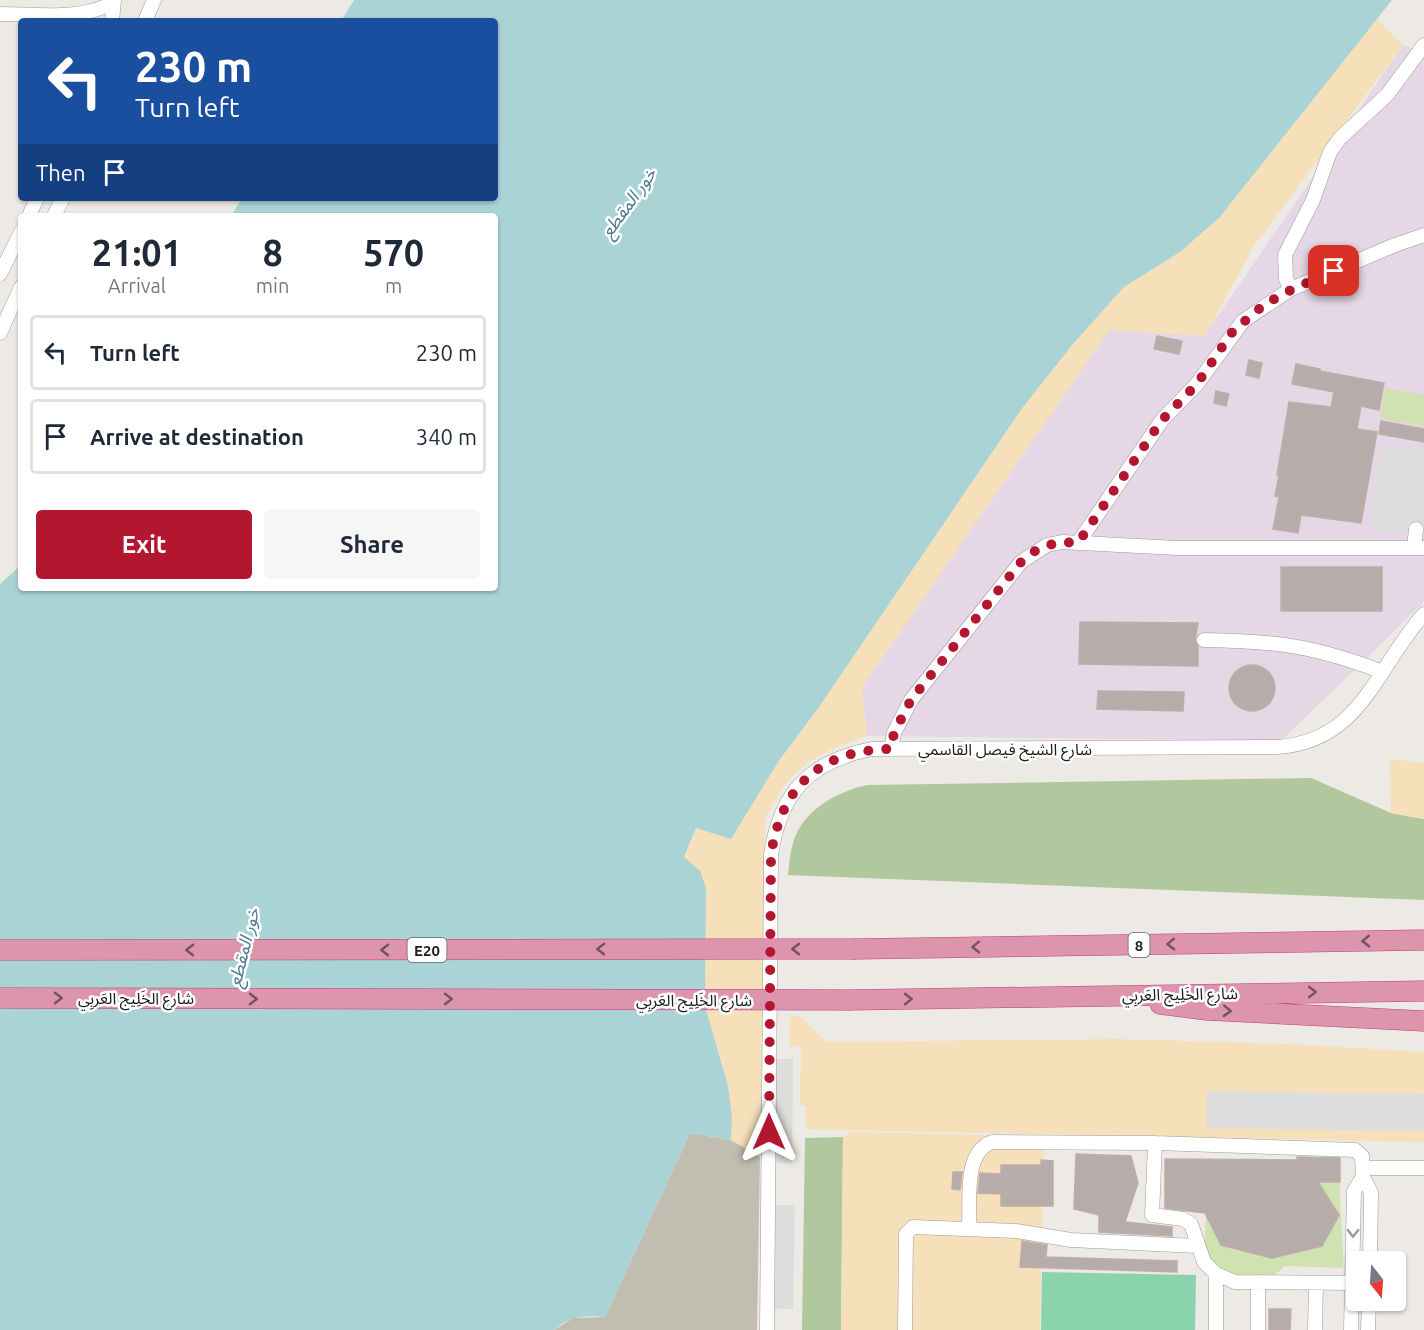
<!DOCTYPE html>
<html lang="en">
<head>
<meta charset="utf-8">
<style>
  :root { --surface:#fff; --page:#f6f6f7; --text:#1f2937; --muted:#747a83; --line:#e0e1e3; --accent:#b31730 }
  body { margin:0; font-family:Ubuntu,"Noto Sans Arabic",sans-serif; background:var(--page); color:var(--text); height:100vh; display:flex; flex-direction:column; font-size:22px; white-space:nowrap }
  * { box-sizing:border-box; margin:0 }
  p { font-size:20px; color:var(--muted) }
  .icon { flex:none; width:33px; height:33px; fill:none; stroke:currentColor; stroke-width:2; stroke-linecap:round; stroke-linejoin:round }
  .map { position:relative; flex:1; overflow:hidden }
  .drawer { position:absolute; left:18px; top:213px; width:480px; height:378px; display:flex; flex-direction:column; background:var(--surface); border-radius:6px; box-shadow:0 2px 4px #0004 }
  .drawer>* { flex:none }
  .banner { position:absolute; left:18px; top:18px; width:480px; height:183px; border-radius:6px; box-shadow:0 2px 4px #0004; background:#1a4fa0; color:#fff; overflow:hidden }
  .needle { width:39px; rotate:163deg }
  .tools { position:absolute; left:1346px; top:1251px; display:grid; gap:12px }
  .tools a { display:grid; place-items:center; width:60px; height:60px; border-radius:6px; background:var(--surface); box-shadow:0 2px 4px #0004; font-size:30px }
  .pin { position:absolute; display:grid; place-items:center; width:51px; height:51px; color:#fff; margin:-26px; border-radius:12px; box-shadow:0 3px 9px #0006 }
  .me { position:absolute; width:66px; margin:-33px; rotate:0deg; stroke-linejoin:round; filter:drop-shadow(0 0 4px #0008) }
  .turn { display:flex; align-items:center; gap:21px; height:126px; padding:0 18px; font-size:27px }
  .turn .icon { width:78px; height:78px; stroke-width:2.5 }
  .turn b { display:block; font-size:42px; line-height:51px }
  .then { display:flex; align-items:center; height:57px; padding:0 18px; background:#0003; gap:12px; font-size:22px }
  .eta { display:flex; justify-content:space-evenly; align-items:center; height:102px; text-align:center }
  .eta b { font-size:36px; font-weight:700; line-height:42px }
  .cta { display:flex; gap:12px; margin-top:auto; padding:12px 18px }
  .cta a { flex:1; height:69px; border-radius:6px; background:var(--accent); color:#fff; font-size:24px; font-weight:700; line-height:69px; text-align:center }
  .cta a+a { background:var(--page); color:var(--text) }
  ul { padding:0; list-style:none }
  li { display:flex; align-items:center; gap:18px; height:75px; margin:0 12px 9px; padding:0 6px; border:3px solid var(--line); border-radius:6px }
  li div { flex:1 }
  li b { display:block; font-size:22px }
  li em { font-style:normal }
  .map>svg:first-child { display:block }
</style>
</head>
<body>
<div class="map">
<svg width="1424" height="1330" viewBox="0 0 1424 1330">
  <rect width="100%" height="100%" fill="#ede9e4"/>
  <path fill="#e5d7e5" d="M 1403,45 L 1424,53 L 1424,602 L 1281,741 L 867,736 L 862,687 L 1109,330 L 1205,335 Z"/>
  <path fill="#c1beb1" d="M 690,1133 L 731,1140 L 760,1157 L 757,1330 L 554,1330 L 573,1318 L 605,1317 Z"/>
  <path fill="#d0e2b0" d="M 1385,388 L 1424,395 L 1424,426 L 1380,418 Z
    M 1309,1182 L 1340,1182 C 1339,1211 1344,1239 1343,1268 L 1285,1266 L 1269,1280 L 1218,1276 L 1204,1260 L 1206,1215 L 1222,1245 L 1272,1258 L 1322,1246 L 1338,1214 L 1323,1189 Z"/>
  <path fill="#b1c89e" d="M 1311,778 L 1391,813 L 1424,819 L 1424,900 L 788,875 C 789,865 790,853 793,843 C 802,810 838,791 868,785 Z
    M 843,1137 L 841,1330 L 802,1330 L 805,1138 Z"/>
  <path fill="#f6e0ba" d="M 1376,19 L 1403,45 L 1254,246 L 1205,336 L 1109,330 L 862,687 L 867,736 C 816,753 787,768 765,821 L 760,1157 L 731,1140 L 732,1117 L 728,1086 L 705,1006 L 706,888 L 684,857 L 696,828 L 731,839 L 778,762 L 819,707 L 1023,407 L 1073,344 L 1124,287 L 1180,252 L 1219,218 Z
    M 1390,759 L 1424,763 L 1424,819 L 1391,813 Z
    M 790,1015 L 801,1017 L 827,1042 L 1118,1039 L 1288,1044 L 1424,1052 L 1424,1142 L 805,1129 L 806,1106 L 800,1105 L 801,1045 L 789,1047 Z
    M 851,1132 L 1044,1137 L 1040,1330 L 841,1330 L 843,1137 Z"/>
  <path fill="#8bd3ac" d="M 1042,1272 L 1196,1275 L 1195,1330 L 1041,1330 Z"/>
  <path fill="#ddd" d="M 1382,444 L 1424,452 L 1424,539 L 1381,530 L 1370,517 Z
    M 768,1059 L 793,1059 L 792,1163 L 767,1163 Z
    M 1207,1091 L 1424,1094 L 1424,1131 L 1206,1128 Z
    M 765,1205 L 795,1205 L 793,1309 L 764,1308 Z"/>
  <path fill="#aad3d6" d="M 354,0 L 1392,0 L 1219,218 L 1180,252 L 1124,287 L 1073,344 L 1023,407 L 819,707 L 778,762 L 731,839 L 696,828 L 684,857 L 700,871 L 706,888 L 705,1006 L 728,1086 L 732,1117 L 731,1140 L 690,1133 L 605,1317 C 587,1315 568,1316 554,1330 L 0,1330 L 0,584 L 21,565 L 21,588 L 495,588 L 495,216 L 231,216 L 242,198 L 495,198 L 495,21 L 341,21 Z"/>
  <path fill="#b6adaa" stroke="#bdaea8" stroke-width="1.5" d="M 1157,336 L 1182,341 L 1179,354 L 1154,349 Z
    M 1249,360 L 1262,363 L 1259,378 L 1246,375 Z
    M 1296,364 L 1320,369 L 1320,371 L 1384,383 L 1379,410 L 1361,406 L 1357,429 L 1377,432 L 1361,523 L 1301,515 L 1298,533 L 1273,529 L 1279,497 L 1275,496 L 1279,475 L 1277,475 L 1289,402 L 1331,407 L 1334,392 L 1292,384 Z
    M 1216,391 L 1229,394 L 1226,406 L 1214,403 Z
    M 1381,421 L 1424,429 L 1424,442 L 1379,434 Z
    M 1281,567 L 1382,567 L 1382,611 L 1281,611 Z
    M 1080,622 L 1198,623 L 1195,640 L 1198,646 L 1198,666 L 1079,664 Z
    M1229 688a23 23 0 1 1 46 0a23 23 0 1 1-46 0Z
    M 1098,691 L 1184,692 L 1183,711 L 1097,709 Z
    M 1076,1154 L 1131,1156 L 1138,1183 L 1125,1222 L 1172,1227 L 1172,1236 L 1099,1232 L 1099,1215 L 1074,1209 Z
    M 1297,1157 L 1340,1158 L 1340,1182 L 1318,1182 L 1339,1215 L 1322,1246 L 1272,1258 L 1221,1245 L 1205,1213 L 1165,1208 L 1165,1159 L 1297,1160 Z
    M 1041,1160 L 1053,1161 L 1053,1206 L 1001,1206 L 1001,1194 L 978,1193 L 980,1173 L 1001,1174 L 1001,1165 L 1041,1165 Z
    M 953,1172 L 962,1172 L 960,1190 L 952,1189 Z
    M 1022,1241 L 1047,1245 L 1046,1257 L 1177,1261 L 1177,1272 L 1020,1267 Z
    M 1269,1309 L 1291,1309 L 1290,1330 L 1269,1330 Z"/>
  <g fill="none" stroke-linecap="round" stroke-linejoin="round">
    <defs>
      <path id="minor" d="M 0,14 C 37,14 81,21 114,2
        M 112,21 L 114,0
        M 145,21 L 154,0
        M 29,216 L 37,198
        M 54,216 L 63,198
        M 0,274 L 21,232
        M 1291,289 L 1286,279 L 1285,255 L 1313,200 L 1330,152 L 1340,138 L 1387,95 L 1424,45
        M 0,333 L 21,287
        M 1078,543 L 1162,420 L 1197,384 L 1243,321 L 1291,289 L 1395,245 L 1424,235
        M 1414,548 L 1416,529
        M 1204,640 C 1276,641 1315,646 1383,672
        M 891,749 L 894,733 L 911,700 L 1021,562 L 1047,545 L 1062,542 L 1177,548 L 1424,548
        M 1155,1143 L 1152,1215 L 1183,1219 L 1191,1224 L 1204,1262 L 1216,1274 L 1235,1282 L 1356,1283
        M 1363,1168 L 1424,1168
        M 969,1229 C 971,1203 962,1153 992,1142 L 1155,1143 L 1355,1150 L 1362,1156 L 1363,1177 L 1371,1192 L 1370,1262
        M 767,1330 L 771,855 C 780,792 810,761 872,749 L 1277,747 C 1361,742 1375,669 1424,614
        M 905,1330 L 906,1234 L 913,1227 L 1016,1231 L 1071,1240 L 1197,1246
        M 1216,1330 L 1216,1274
        M 1258,1330 L 1258,1282
        M 1315,1330 L 1316,1283
        M 1351,1330 L 1354,1191 L 1363,1177
        M 1368,1330 L 1369,1300"/>
      <path id="highway" d="M 855,949 L 1424,940
        M 849,1000 L 1424,991
        M 1160,1004 L 1207,1010 L 1424,1021"/>
    </defs>
    <use href="#minor" stroke="#9a9a9a" stroke-width="15"/>
    <use href="#highway" stroke="#c4397e" stroke-width="21"/>
    <use href="#minor" stroke="#fff" stroke-width="14"/>
    <use href="#highway" stroke="#dc95ad" stroke-width="20"/>
    <defs>
      <path id="highway-bridge" d="M 0,950 L 855,949
        M 0,998 L 849,1000"/>
    </defs>
    <use href="#highway-bridge" stroke="#c4397e" stroke-width="21" stroke-linecap="butt"/>
    <use href="#highway-bridge" stroke="#dc95ad" stroke-width="20"/>
  </g>
  <defs><path id="oneway-chevron" d="M-2-3.5L2.5 0L-2 3.5" fill="none" stroke-width="1.6" stroke-linecap="round" stroke-linejoin="round" transform="scale(1.5)"/></defs>
  <g stroke="#73535e">
    <use href="#oneway-chevron" transform="translate(1366 941) rotate(179)"/>
    <use href="#oneway-chevron" transform="translate(1171 944) rotate(179)"/>
    <use href="#oneway-chevron" transform="translate(976 947) rotate(179)"/>
    <use href="#oneway-chevron" transform="translate(601 949) rotate(180)"/>
    <use href="#oneway-chevron" transform="translate(796 949) rotate(180)"/>
    <use href="#oneway-chevron" transform="translate(190 950) rotate(180)"/>
    <use href="#oneway-chevron" transform="translate(385 950) rotate(180)"/>
    <use href="#oneway-chevron" transform="translate(1312 992) rotate(-1)"/>
    <use href="#oneway-chevron" transform="translate(58 998)"/>
    <use href="#oneway-chevron" transform="translate(253 999)"/>
    <use href="#oneway-chevron" transform="translate(448 999)"/>
    <use href="#oneway-chevron" transform="translate(908 999) rotate(-1)"/>
    <use href="#oneway-chevron" transform="translate(1227 1011) rotate(3)"/>
  </g>
  <use stroke="#999" href="#oneway-chevron" transform="translate(1353 1233) rotate(91)"/>
  <g fill="none" stroke-linecap="round" stroke-linejoin="round">
    <path stroke="#b31730" stroke-width="10" stroke-dasharray="0 18" d="M 769,1132 L 771,855 C 781,786 821,750 891,749 L 894,733 L 911,700 L 1021,562 C 1038,546 1054,541 1078,543 L 1162,420 L 1197,384 L 1233,331 L 1265,304 L 1291,290 L 1334,271"/>
  </g>
  <g text-anchor="middle" dominant-baseline="central" stroke-width="5" stroke-linejoin="round" paint-order="stroke">
    <g fill="#fff" stroke="#616161" stroke-width="1.5">
      <rect x="1128.5" y="933" width="21" height="24" rx="4.5"/>
      <rect x="407.5" y="938" width="39" height="24" rx="4.5"/>
    </g>
    <g font-size="15" font-weight="bold" fill="#1d1d1d">
      <text x="1139" y="945">8</text>
      <text x="427" y="950">E20</text>
    </g>
    <g font-size="16" fill="#1d1d1d" stroke="#fff">
      <text x="1005" y="749">شارع الشيخ فيصل القاسمي</text>
      <text transform="translate(1180 994) rotate(-1)">شارع الخَلِيج العَربِي</text>
      <text x="136" y="998">شارع الخَلِيج العَربِي</text>
      <text x="694" y="1000">شارع الخَلِيج العَربِي</text>
    </g>
    <g font-size="18" font-style="italic" fill="#4e7b93" stroke="#fff">
      <text transform="translate(628 202) rotate(-54)">خور المقطع</text>
      <text transform="translate(243 947) rotate(-76)">خور المقطع</text>
    </g>
  </g>
</svg>
<div class="tools">
<a><svg class="needle" viewBox="-14 -14 28 28"><path d="M0-13l5 13h-10z" fill="#e53935"/><path d="M0 13l5-13h-10z" fill="#747a83"/></svg></a>
</div>
<div class="pin" style="left:1334px;top:271px;background:#d93025"><svg class="icon" aria-label="arrive" viewBox="0 0 24 24"><path d="M6 21V4h12l-3 4 3 4H6"/></svg></div>
<svg class="me" style="left:769px;top:1132px" viewBox="-20 -20 40 40"><path d="M0-17L14 15 0 8-14 15z" fill="#b31730" stroke="#fff" stroke-width="4"/></svg>
<div class="banner">
<div class="turn"><svg class="icon" aria-label="left" viewBox="0 0 24 24"><path d="M17 20v-9H6M10 6l-5 5 5 5"/></svg><div><b>230 m</b>Turn left</div></div>
<div class="then">Then<svg class="icon" aria-label="arrive" viewBox="0 0 24 24"><path d="M6 21V4h12l-3 4 3 4H6"/></svg></div>
</div>
<section class="drawer">
<div class="eta">
<div><b>21:01</b><p>Arrival</p></div>
<div><b>8</b><p>min</p></div>
<div><b>570</b><p>m</p></div>
</div>
<ul>
<li><svg class="icon" aria-label="left" viewBox="0 0 24 24"><path d="M17 20v-9H6M10 6l-5 5 5 5"/></svg><div><b>Turn left</b></div><em>230 m</em></li>
<li><svg class="icon" aria-label="arrive" viewBox="0 0 24 24"><path d="M6 21V4h12l-3 4 3 4H6"/></svg><div><b>Arrive at destination</b></div><em>340 m</em></li>
</ul>
<div class="cta"><a>Exit</a><a>Share</a></div>
</section>
</div>
</body>
</html>
